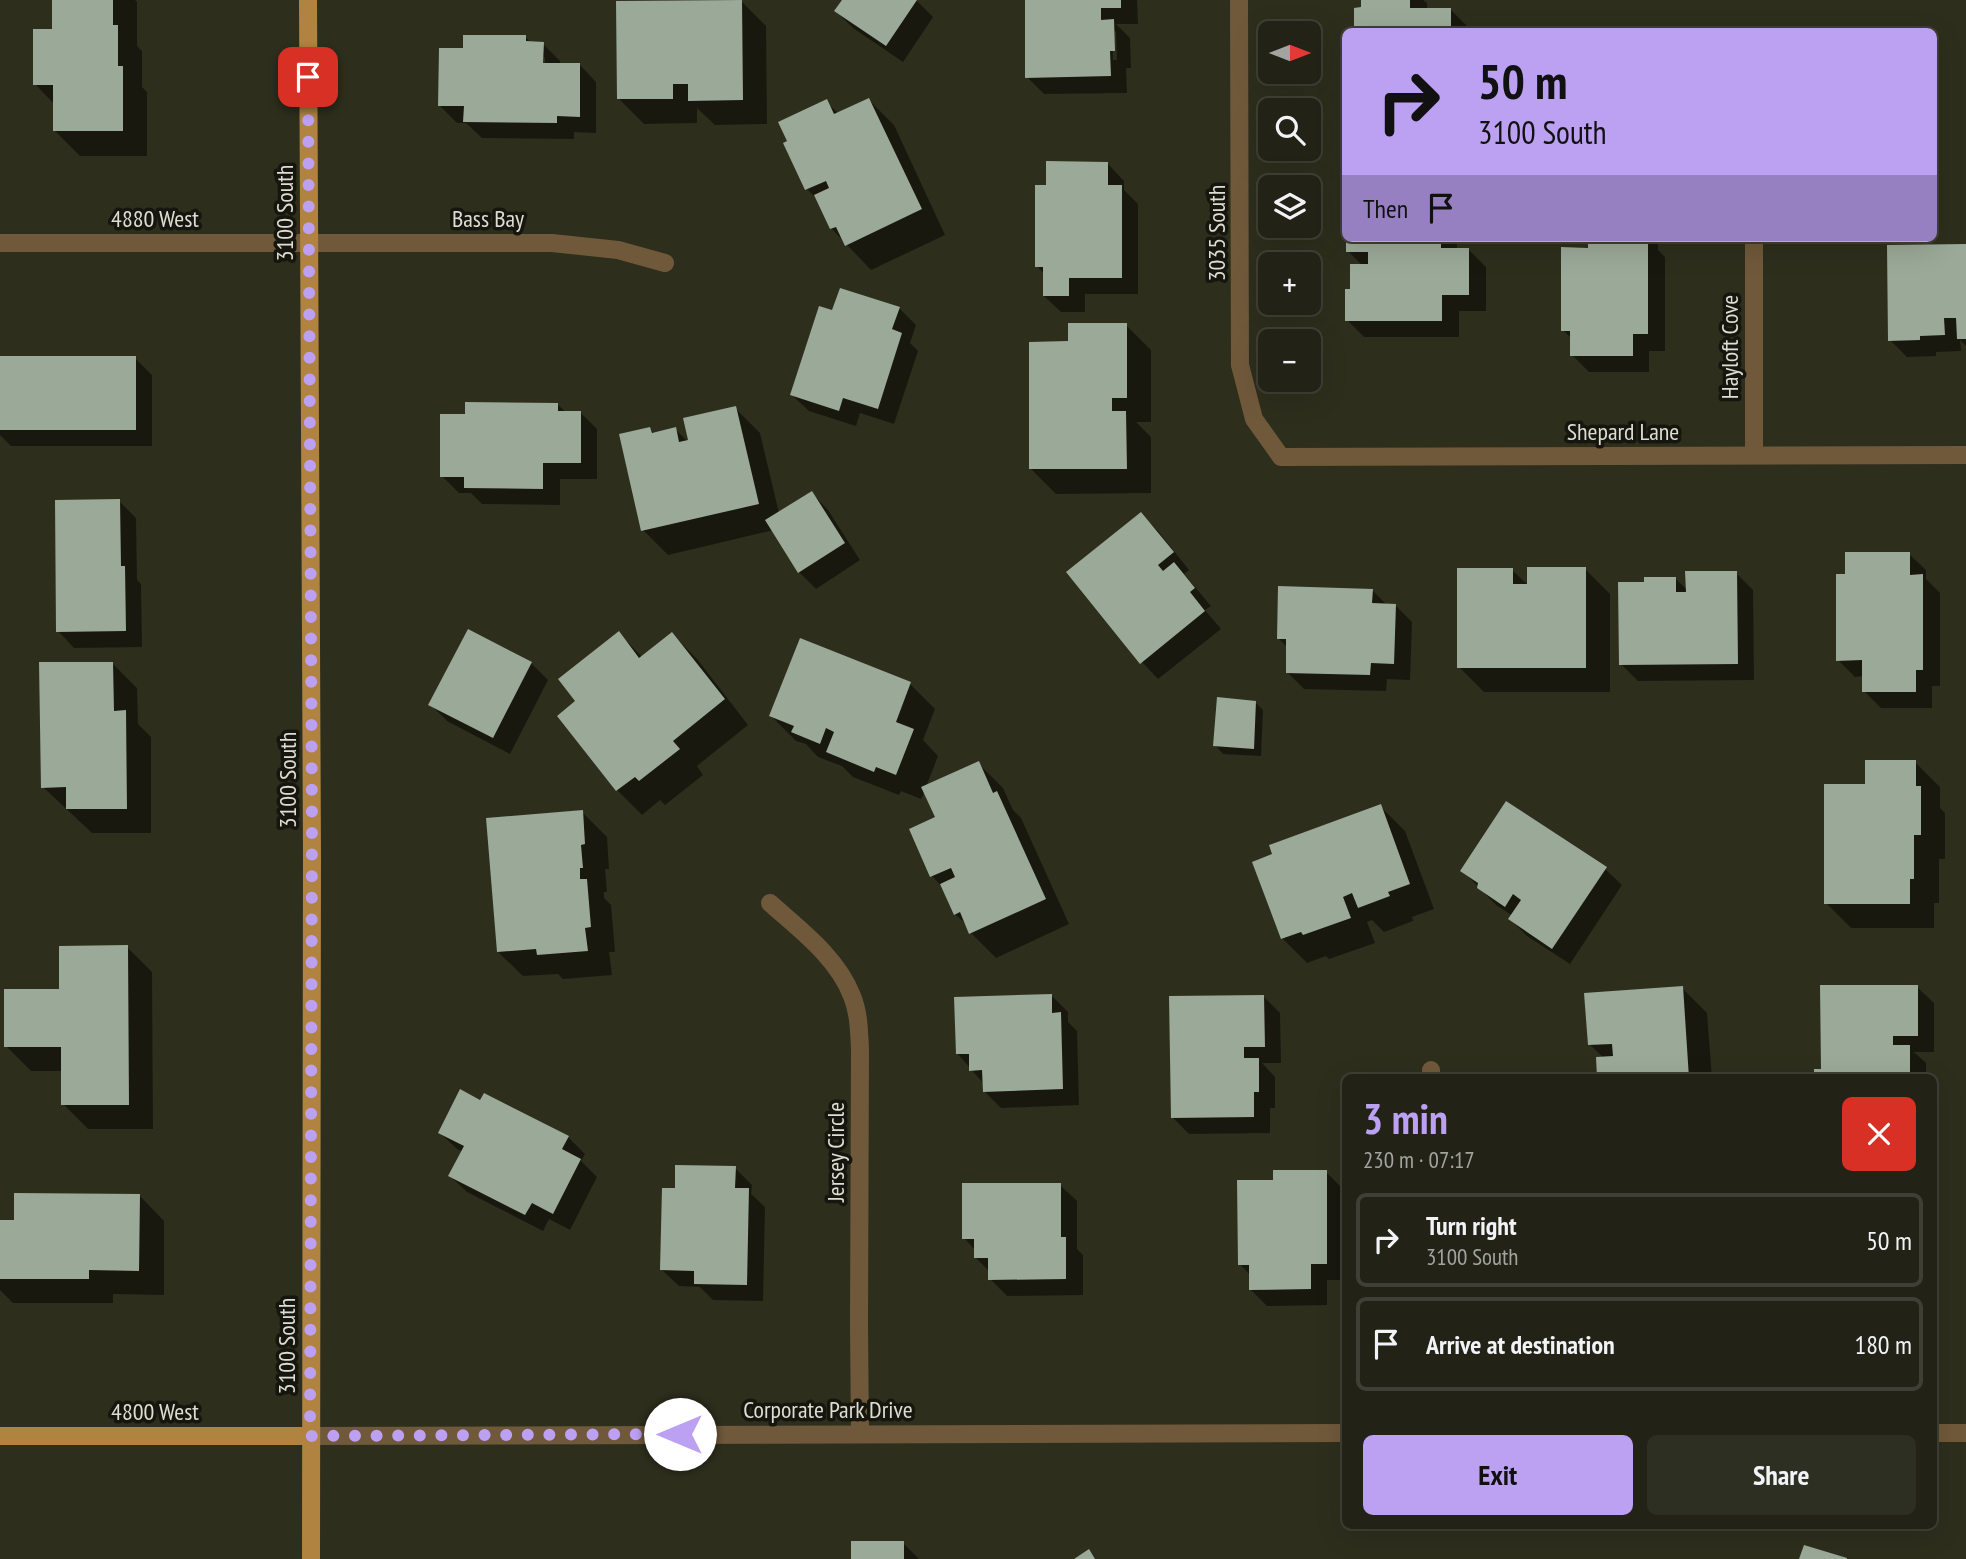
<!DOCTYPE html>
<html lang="en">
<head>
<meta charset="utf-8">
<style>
  :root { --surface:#222216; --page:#2e2f23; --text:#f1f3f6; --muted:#a2a4a1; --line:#3f3f35; --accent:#bca0f2 }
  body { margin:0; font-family:"PT Sans Narrow",sans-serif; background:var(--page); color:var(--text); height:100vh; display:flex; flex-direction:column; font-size:26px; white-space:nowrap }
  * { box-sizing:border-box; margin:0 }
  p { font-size:23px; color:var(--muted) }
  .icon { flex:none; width:38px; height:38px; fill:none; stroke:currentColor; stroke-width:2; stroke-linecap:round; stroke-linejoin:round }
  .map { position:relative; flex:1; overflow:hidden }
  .details { position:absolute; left:1342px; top:1074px; width:595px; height:455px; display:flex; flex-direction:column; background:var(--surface); border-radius:10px; box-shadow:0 7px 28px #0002,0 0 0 2px var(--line) }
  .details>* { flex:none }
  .hud { position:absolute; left:1342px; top:28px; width:595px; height:214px; border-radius:10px; box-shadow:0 7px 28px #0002,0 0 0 2px var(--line); background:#bca0f2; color:#111; overflow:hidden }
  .needle { width:46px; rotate:90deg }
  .tools { position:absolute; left:1258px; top:21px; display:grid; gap:14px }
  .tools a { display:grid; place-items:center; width:63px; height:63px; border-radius:10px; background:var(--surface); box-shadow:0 7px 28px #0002,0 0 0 2px var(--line); font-size:35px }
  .pin { position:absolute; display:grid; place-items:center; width:60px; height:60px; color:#fff; margin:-30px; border-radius:14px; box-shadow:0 4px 10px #0006 }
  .me { position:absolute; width:77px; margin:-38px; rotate:270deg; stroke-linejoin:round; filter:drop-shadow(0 0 5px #0008) }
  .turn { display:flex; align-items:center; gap:24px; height:147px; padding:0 21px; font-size:32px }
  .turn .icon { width:91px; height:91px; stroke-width:2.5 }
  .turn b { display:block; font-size:49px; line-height:60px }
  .then { display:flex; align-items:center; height:66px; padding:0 21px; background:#0003; gap:14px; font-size:26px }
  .round { display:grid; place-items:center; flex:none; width:74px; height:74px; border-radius:10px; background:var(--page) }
  .summary { display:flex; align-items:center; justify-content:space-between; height:119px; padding:0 21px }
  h1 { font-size:42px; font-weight:600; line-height:52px; color:var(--accent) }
  .button { display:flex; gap:14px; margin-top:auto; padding:14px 21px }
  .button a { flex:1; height:80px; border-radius:10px; background:var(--accent); color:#111; font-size:28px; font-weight:600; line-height:80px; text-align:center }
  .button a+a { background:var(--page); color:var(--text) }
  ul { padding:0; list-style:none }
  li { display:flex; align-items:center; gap:21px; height:94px; margin:0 14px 10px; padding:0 7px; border:4px solid var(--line); border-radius:10px }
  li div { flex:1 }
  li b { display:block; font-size:26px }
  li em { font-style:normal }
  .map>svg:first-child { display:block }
</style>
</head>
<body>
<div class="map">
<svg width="1966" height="1559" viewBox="0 0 1966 1559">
  <rect width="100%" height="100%" fill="#2e2e1d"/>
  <path fill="#0007" fill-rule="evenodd" d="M 54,0 L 135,0 L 137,2 L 137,46 L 142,51 L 142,87 L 147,92 L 147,156 L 80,156 L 55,131 L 55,105 L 35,84 L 54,31 Z
    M 844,0 L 916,0 L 933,17 L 903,62 L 853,28 L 836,11 Z
    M 1027,0 L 1137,0 L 1138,24 L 1116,24 L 1130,38 L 1131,68 L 1126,68 L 1127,93 L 1044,94 L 1027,77 ZM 1112,29 L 1116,32 L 1117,60 L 1113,60 Z
    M 1363,0 L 1423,0 L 1427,3 L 1427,10 L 1450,9 L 1467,26 L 1467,32 L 1356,32 Z
    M 741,1 L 766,26 L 767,124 L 715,125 L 697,108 L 697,123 L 644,124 L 619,99 Z
    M 525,37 L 532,43 L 543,44 L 560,61 L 560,65 L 580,65 L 596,82 L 596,133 L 574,132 L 574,139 L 482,138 L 466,123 L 457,123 L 440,106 L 465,50 ZM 542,55 L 545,58 L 545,71 L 541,71 Z
    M 869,100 L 894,125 L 945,235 L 871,270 L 831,228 L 818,200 L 807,189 L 826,102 L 839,114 Z
    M 1108,164 L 1124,181 L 1124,190 L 1138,204 L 1138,294 L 1085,294 L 1085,312 L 1061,312 L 1044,296 L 1044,274 L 1037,266 L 1048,187 Z
    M 1348,238 L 1457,238 L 1457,250 L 1469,250 L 1486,267 L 1486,311 L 1459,311 L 1459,337 L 1364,337 L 1347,320 L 1352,291 L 1363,266 L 1348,251 Z
    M 1589,238 L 1658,238 L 1658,250 L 1665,257 L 1665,351 L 1649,351 L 1649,372 L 1589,372 L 1572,355 L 1572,339 L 1563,330 L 1589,249 Z
    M 1966,246 L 1966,346 L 1960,340 L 1961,351 L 1936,352 L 1936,356 L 1907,357 L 1890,340 Z
    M 899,308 L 916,325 L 910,343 L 918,351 L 894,424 L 860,413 L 856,426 L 809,411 L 792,395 L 834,312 Z
    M 1126,325 L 1151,350 L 1151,422 L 1136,422 L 1151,437 L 1151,493 L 1056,494 L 1031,469 L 1070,343 Z
    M 0,358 L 135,358 L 152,375 L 152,446 L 11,446 L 0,435 Z
    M 557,404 L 566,412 L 580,412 L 597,429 L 597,479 L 560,479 L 560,505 L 482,504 L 471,493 L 459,493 L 442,476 L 466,416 Z
    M 735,408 L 760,433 L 779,513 L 812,493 L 828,510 L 860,560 L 816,589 L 799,572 L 774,530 L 668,555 L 643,530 L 650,429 L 655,434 L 675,429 L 691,445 Z
    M 119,501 L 136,518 L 137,580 L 141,584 L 142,647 L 74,648 L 58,631 Z
    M 1141,514 L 1158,531 L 1189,570 L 1184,574 L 1211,606 L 1205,610 L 1221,629 L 1158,679 L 1142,662 Z
    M 1909,554 L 1926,570 L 1926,579 L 1940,593 L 1940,686 L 1932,686 L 1932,708 L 1881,708 L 1864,691 L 1864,676 L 1855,677 L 1838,660 L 1846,576 Z
    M 1585,569 L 1610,594 L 1610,692 L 1484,692 L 1459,667 L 1512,570 L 1529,586 Z
    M 1736,573 L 1753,590 L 1754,680 L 1638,681 L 1621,664 L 1645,584 L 1676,579 L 1688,591 Z
    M 1372,590 L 1387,605 L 1395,605 L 1412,622 L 1410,680 L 1387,679 L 1386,691 L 1304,689 L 1287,672 L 1288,648 L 1278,638 Z
    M 619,633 L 643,658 L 672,634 L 697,659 L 748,725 L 697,766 L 703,775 L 665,805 L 660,800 L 642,815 L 617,790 L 578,701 Z
    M 531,663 L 548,680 L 510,754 L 447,721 L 431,705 Z
    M 113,664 L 137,688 L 138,724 L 151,737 L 151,833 L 92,833 L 43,787 Z
    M 910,684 L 935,709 L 923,740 L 938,756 L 926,787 L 978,763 L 1003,788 L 1013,810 L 1021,818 L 1069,924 L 996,958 L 971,933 L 968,926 L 955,914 L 944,889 L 932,876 L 937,818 L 925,791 L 921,799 L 901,791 L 899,795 L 853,777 L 842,766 L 818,757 L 806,744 L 796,741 L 771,716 Z
    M 1255,702 L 1263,710 L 1261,756 L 1223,754 L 1215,745 Z
    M 1915,762 L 1940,787 L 1940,808 L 1945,813 L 1945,859 L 1939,859 L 1939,903 L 1934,903 L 1934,928 L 1851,928 L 1826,903 L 1867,786 Z
    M 1380,806 L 1405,831 L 1434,909 L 1412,917 L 1413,921 L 1384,932 L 1372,920 L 1367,922 L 1375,943 L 1329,959 L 1326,956 L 1307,963 L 1282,938 Z
    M 582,812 L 607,837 L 609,869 L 605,869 L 607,892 L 604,892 L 604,898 L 611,905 L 615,952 L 609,952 L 612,975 L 563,979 L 558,974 L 523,976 L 498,952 Z
    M 1605,869 L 1622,885 L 1570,964 L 1527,936 L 1510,919 L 1513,916 L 1496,905 L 1463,871 Z
    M 127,947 L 152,972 L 153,1129 L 88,1129 L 63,1104 L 63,1071 L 31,1071 L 6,1046 L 61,990 Z
    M 1917,987 L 1934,1003 L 1934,1052 L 1914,1052 L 1926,1063 L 1926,1078 L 1816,1078 Z
    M 1682,988 L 1707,1013 L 1712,1078 L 1599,1078 L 1604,1058 L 1589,1044 Z
    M 1051,995 L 1068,1012 L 1068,1022 L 1077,1031 L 1079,1105 L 1001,1108 L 984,1091 L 984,1084 L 957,1053 Z
    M 1264,997 L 1280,1013 L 1281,1063 L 1262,1063 L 1275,1077 L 1275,1108 L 1270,1108 L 1270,1133 L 1189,1134 L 1172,1117 Z
    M 481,1102 L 568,1137 L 585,1154 L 581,1161 L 597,1177 L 570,1230 L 549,1219 L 543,1231 L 467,1192 L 450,1176 L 463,1152 L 457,1149 L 440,1133 Z
    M 735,1168 L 752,1185 L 751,1194 L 765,1207 L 763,1301 L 713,1300 L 700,1287 L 679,1286 L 662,1270 L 677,1190 Z
    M 1326,1172 L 1343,1189 L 1343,1280 L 1327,1280 L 1327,1305 L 1267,1306 L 1250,1289 L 1250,1275 L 1240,1264 L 1275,1181 Z
    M 1060,1185 L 1077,1201 L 1077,1249 L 1083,1255 L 1083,1295 L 1007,1296 L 990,1279 L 990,1272 L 976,1258 L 976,1251 L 964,1238 Z
    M 140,1196 L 164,1221 L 164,1295 L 113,1294 L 113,1303 L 13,1303 L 0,1290 L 0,1222 L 16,1222 Z
    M 903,1543 L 919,1559 L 853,1559 Z"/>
  <path fill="#9ba998" d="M 52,0 L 113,0 L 113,25 L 118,25 L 118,66 L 123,66 L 123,131 L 53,131 L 53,85 L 33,85 L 33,29 L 52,29 Z
    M 742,0 L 743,100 L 688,101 L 688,84 L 673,84 L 673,99 L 617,99 L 616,1 Z
    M 842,0 L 917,0 L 886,46 L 834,11 Z
    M 1025,0 L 1121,0 L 1121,8 L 1101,8 L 1101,20 L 1114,19 L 1115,51 L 1110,51 L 1111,76 L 1025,78 Z
    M 1361,0 L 1410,0 L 1410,8 L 1451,8 L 1451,32 L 1354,32 L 1354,8 L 1361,7 Z
    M 463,35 L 526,35 L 526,41 L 544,42 L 543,63 L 580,63 L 580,117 L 557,116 L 557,123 L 463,122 L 464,106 L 438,106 L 439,48 L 463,48 Z
    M 869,98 L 922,209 L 845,246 L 836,227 L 830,229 L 814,195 L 829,188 L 826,181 L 805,190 L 783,143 L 787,141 L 778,122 L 827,99 L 834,114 Z
    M 1046,161 L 1108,162 L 1108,185 L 1122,185 L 1122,278 L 1069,278 L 1069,296 L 1043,296 L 1043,267 L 1035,267 L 1035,185 L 1046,185 Z
    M 1346,238 L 1441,238 L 1441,248 L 1469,248 L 1469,295 L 1442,295 L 1442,321 L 1345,321 L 1345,289 L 1350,289 L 1350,264 L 1368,264 L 1368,252 L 1346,252 Z
    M 1588,238 L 1648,238 L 1648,334 L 1633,334 L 1633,356 L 1570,356 L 1570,331 L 1561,331 L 1561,247 L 1588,248 Z
    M 1966,244 L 1966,339 L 1957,339 L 1956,318 L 1944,318 L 1945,335 L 1920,336 L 1920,340 L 1888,341 L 1887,245 Z
    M 840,288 L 900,307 L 892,329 L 902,333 L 878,409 L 843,398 L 839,411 L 790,395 L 819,306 L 832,310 Z
    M 1068,323 L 1127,323 L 1127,398 L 1112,398 L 1112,411 L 1126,411 L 1127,469 L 1029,469 L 1029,342 L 1068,341 Z
    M 0,356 L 136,356 L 136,430 L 0,430 Z
    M 465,402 L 558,403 L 558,411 L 581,411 L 581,463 L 543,463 L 543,489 L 464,488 L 464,477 L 440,477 L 440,414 L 465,414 Z
    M 736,406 L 759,504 L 641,531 L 619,434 L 650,427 L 652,433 L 676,427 L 679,442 L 688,440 L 683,418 Z
    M 812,491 L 845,543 L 798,573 L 765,520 Z
    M 120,499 L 121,566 L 125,566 L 126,631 L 56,632 L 55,500 Z
    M 1141,512 L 1174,552 L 1158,565 L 1163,571 L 1174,562 L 1195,588 L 1190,592 L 1205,611 L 1140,664 L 1066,572 Z
    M 1845,552 L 1910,552 L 1910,575 L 1923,574 L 1923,670 L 1916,670 L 1916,692 L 1862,692 L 1862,660 L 1836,661 L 1836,574 L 1845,574 Z
    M 1527,567 L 1586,567 L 1586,668 L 1457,668 L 1457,568 L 1513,568 L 1513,584 L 1527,584 Z
    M 1685,571 L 1737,571 L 1738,664 L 1619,665 L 1618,582 L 1644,582 L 1644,577 L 1676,577 L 1676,592 L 1686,592 Z
    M 1278,586 L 1373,589 L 1372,603 L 1396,604 L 1394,664 L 1371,663 L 1370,675 L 1286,673 L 1286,639 L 1277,639 Z
    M 468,629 L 532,662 L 493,738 L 428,705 Z
    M 619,631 L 639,658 L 672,632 L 725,699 L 673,741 L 680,749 L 639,781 L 635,777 L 616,791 L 557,716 L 575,701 L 558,679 Z
    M 800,638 L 911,682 L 896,722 L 914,729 L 896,775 L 876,767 L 874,772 L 826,752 L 834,732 L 826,728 L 820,744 L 791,732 L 794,726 L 769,716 Z
    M 39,662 L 113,662 L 114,711 L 126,710 L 127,809 L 66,809 L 66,787 L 41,788 Z
    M 1217,697 L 1256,701 L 1254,749 L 1213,746 Z
    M 1865,760 L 1916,760 L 1916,786 L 1921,786 L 1921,835 L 1914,835 L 1914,879 L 1910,879 L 1910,904 L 1824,904 L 1824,784 L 1865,784 Z
    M 979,761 L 993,793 L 997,791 L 1046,899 L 969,934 L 960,912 L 954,915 L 940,884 L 955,877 L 951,868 L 930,877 L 909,829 L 935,817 L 921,787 Z
    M 1506,801 L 1607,867 L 1552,949 L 1508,919 L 1521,900 L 1513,894 L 1505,907 L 1477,888 L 1478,883 L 1460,871 Z
    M 1381,804 L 1410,884 L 1388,892 L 1390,896 L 1358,908 L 1352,893 L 1343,897 L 1351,918 L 1303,935 L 1301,932 L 1281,939 L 1252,862 L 1272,854 L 1269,845 Z
    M 583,810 L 585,844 L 581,845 L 583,868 L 580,868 L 580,879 L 587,879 L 591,927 L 585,928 L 588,951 L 537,955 L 536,949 L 497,952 L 486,818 Z
    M 128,945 L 129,1105 L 61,1105 L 61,1047 L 4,1047 L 4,989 L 59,989 L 59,946 Z
    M 1820,985 L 1918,985 L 1918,1036 L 1893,1036 L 1893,1045 L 1910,1045 L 1910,1078 L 1814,1078 L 1814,1069 L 1821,1069 Z
    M 1683,986 L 1689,1078 L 1597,1078 L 1596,1057 L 1613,1056 L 1612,1044 L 1588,1045 L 1584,993 Z
    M 1052,994 L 1052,1013 L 1061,1012 L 1063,1089 L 983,1092 L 982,1070 L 969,1071 L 969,1054 L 956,1054 L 954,997 Z
    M 1264,995 L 1265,1047 L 1244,1047 L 1244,1058 L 1259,1058 L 1259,1092 L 1254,1092 L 1254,1117 L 1171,1118 L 1169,996 Z
    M 460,1089 L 480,1100 L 484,1093 L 569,1136 L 562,1149 L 581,1159 L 553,1214 L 532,1203 L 525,1215 L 448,1176 L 464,1146 L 438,1133 Z
    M 675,1165 L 736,1166 L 735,1188 L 749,1188 L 747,1285 L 694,1284 L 694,1271 L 660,1270 L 662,1188 L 675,1188 Z
    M 1273,1170 L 1327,1170 L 1327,1264 L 1311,1264 L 1311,1289 L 1249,1290 L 1249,1265 L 1238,1265 L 1237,1180 L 1273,1180 Z
    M 962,1183 L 1061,1183 L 1061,1237 L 1066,1237 L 1066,1279 L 988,1280 L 988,1258 L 974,1258 L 974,1239 L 962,1239 Z
    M 14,1193 L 140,1194 L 139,1271 L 89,1270 L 89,1279 L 0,1279 L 0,1220 L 14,1220 Z
    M 851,1541 L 904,1541 L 904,1559 L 851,1559 Z
    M 1804,1545 L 1847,1558 L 1847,1559 L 1799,1559 Z
    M 1089,1549 L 1095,1559 L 1074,1559 Z"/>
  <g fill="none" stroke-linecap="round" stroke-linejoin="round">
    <path stroke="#70593b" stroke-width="18" d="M 1239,0 L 1240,365 L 1254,419 L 1281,457 L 1966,455
      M 1754,238 L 1754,455
      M 0,243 L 552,243 L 618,250 L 665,263
      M 770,903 C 800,930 837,957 852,996 C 859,1013 859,1031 860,1049 L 859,1325 L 860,1434
      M 1431,1070 L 1431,1078
      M 1934,1433 L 1966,1433
      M 310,1436 L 1346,1433"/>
    <path stroke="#b18340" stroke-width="18" d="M 308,0 L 312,856 L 311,1559
      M 0,1436 L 310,1436"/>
  </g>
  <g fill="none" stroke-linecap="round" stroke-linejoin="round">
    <path stroke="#bca0f2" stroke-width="12" stroke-dasharray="0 21.6" d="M 308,77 L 312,829 L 310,1436 L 680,1434"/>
  </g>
  <g text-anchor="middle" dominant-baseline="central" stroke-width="7" stroke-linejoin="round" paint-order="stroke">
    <g font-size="24" fill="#ddddd2" stroke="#16160e">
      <text transform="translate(284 213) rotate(-90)">3100 South</text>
      <text x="155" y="218">4880 West</text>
      <text x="488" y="218">Bass Bay</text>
      <text transform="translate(1216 233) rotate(-90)">3035 South</text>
      <text transform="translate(1729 347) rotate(-90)">Hayloft Cove</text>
      <text x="1623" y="431">Shepard Lane</text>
      <text transform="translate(287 780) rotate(-90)">3100 South</text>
      <text transform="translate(835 1152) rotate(-90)">Jersey Circle</text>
      <text transform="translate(286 1346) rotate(-90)">3100 South</text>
      <text x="828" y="1409">Corporate Park Drive</text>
      <text x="155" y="1411">4800 West</text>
    </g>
  </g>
</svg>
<div class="tools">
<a><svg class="needle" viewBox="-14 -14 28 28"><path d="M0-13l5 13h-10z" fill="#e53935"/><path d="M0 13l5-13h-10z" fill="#a2a4a1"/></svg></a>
<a><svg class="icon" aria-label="search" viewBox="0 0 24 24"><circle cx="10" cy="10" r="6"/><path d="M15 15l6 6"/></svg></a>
<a><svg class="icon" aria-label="layers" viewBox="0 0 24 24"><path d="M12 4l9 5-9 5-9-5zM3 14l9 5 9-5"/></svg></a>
<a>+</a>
<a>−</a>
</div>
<div class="pin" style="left:308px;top:77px;background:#d93025"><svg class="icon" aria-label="arrive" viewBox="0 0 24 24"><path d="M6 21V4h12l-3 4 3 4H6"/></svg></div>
<svg class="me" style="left:680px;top:1434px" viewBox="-20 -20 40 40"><circle r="19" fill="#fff"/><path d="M0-13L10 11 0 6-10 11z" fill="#bca0f2"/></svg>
<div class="hud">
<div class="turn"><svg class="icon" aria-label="right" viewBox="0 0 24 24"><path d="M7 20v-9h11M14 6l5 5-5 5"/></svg><div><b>50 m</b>3100 South</div></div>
<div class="then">Then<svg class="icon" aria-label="arrive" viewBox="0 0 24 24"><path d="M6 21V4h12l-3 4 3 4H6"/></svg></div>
</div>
<section class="details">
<div class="summary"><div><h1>3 min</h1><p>230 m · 07:17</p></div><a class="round" style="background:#d93025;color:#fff"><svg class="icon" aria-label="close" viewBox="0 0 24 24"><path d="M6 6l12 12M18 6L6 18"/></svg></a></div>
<ul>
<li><svg class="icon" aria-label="right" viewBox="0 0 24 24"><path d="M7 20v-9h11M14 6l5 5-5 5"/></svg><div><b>Turn right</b><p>3100 South</p></div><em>50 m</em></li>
<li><svg class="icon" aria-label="arrive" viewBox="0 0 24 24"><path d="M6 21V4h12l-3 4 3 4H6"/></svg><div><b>Arrive at destination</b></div><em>180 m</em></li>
</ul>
<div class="button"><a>Exit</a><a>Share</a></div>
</section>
</div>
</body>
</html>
